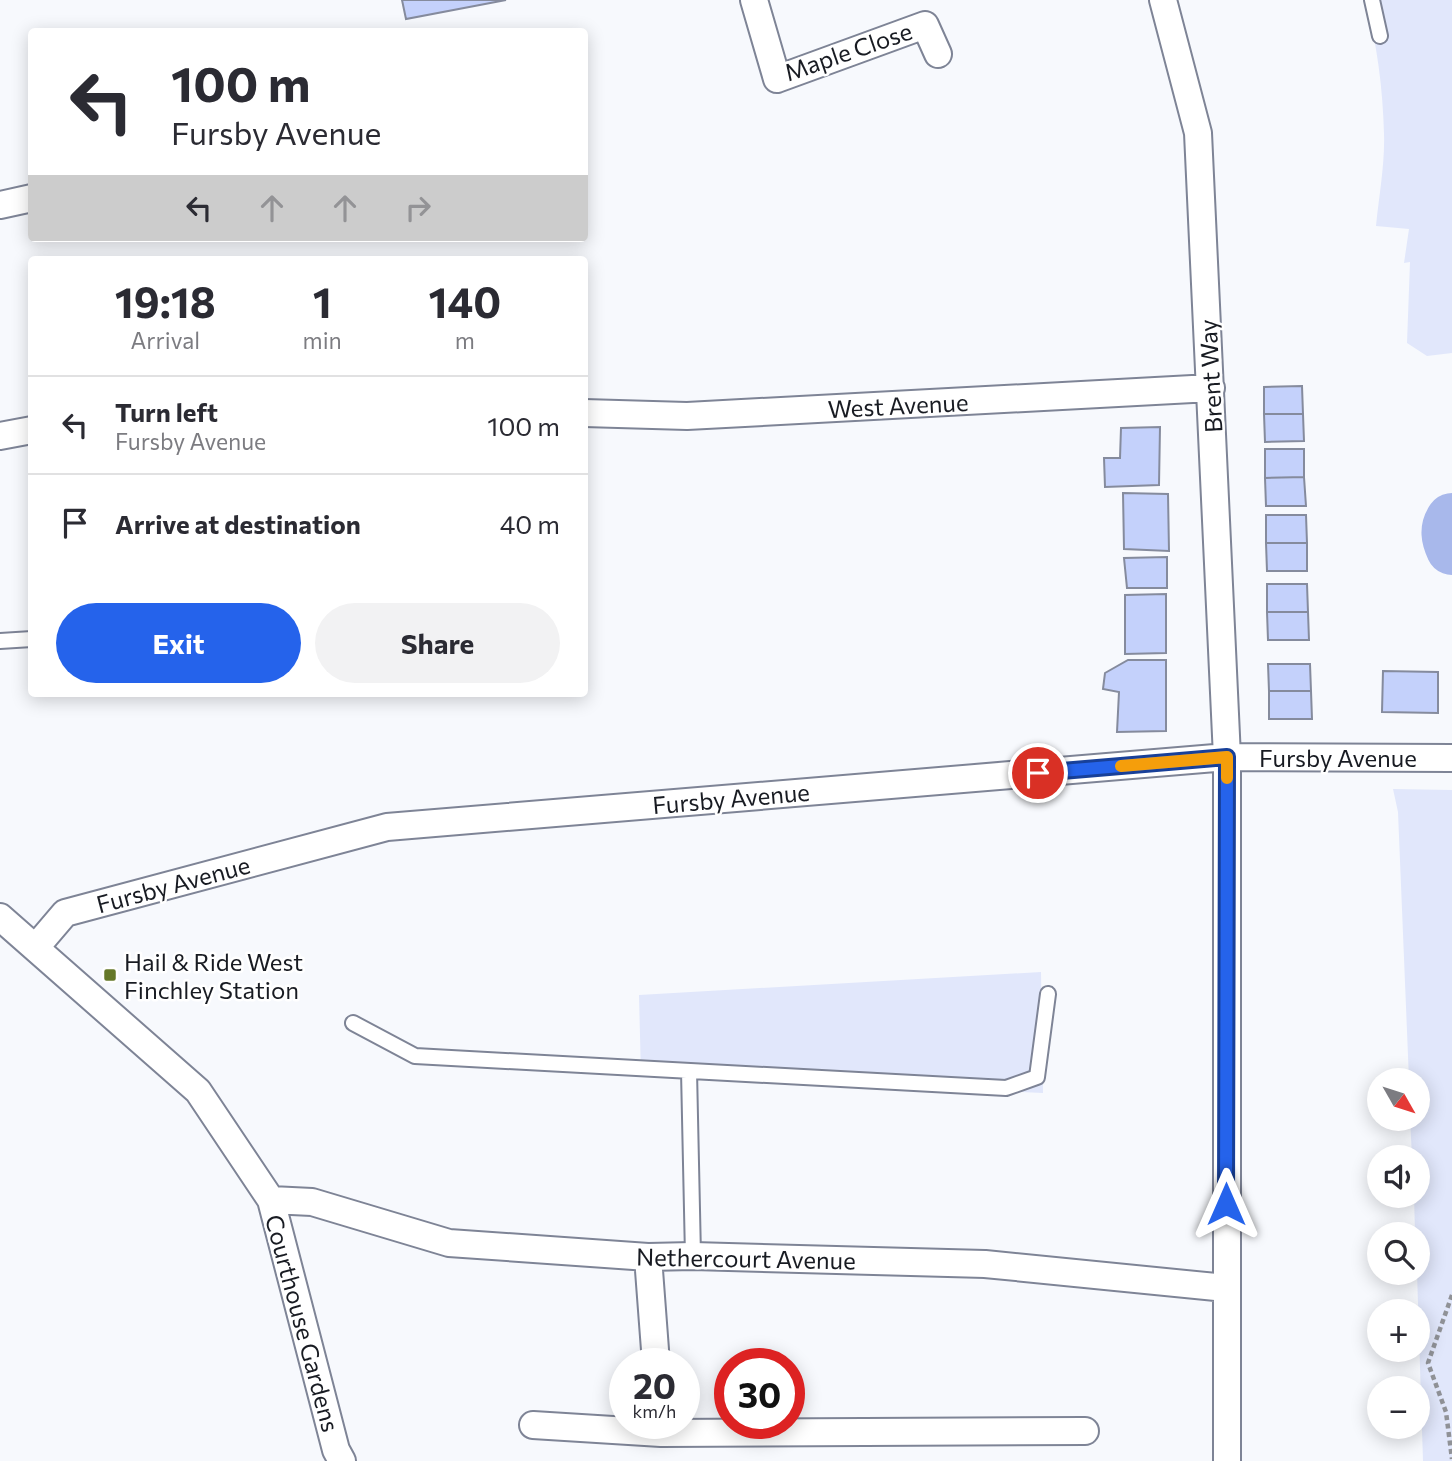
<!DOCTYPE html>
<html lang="en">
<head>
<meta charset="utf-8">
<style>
  :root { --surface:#fff; --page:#f2f2f3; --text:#2b2b33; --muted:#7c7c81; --line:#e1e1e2; --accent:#2563eb }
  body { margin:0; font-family:Commissioner,sans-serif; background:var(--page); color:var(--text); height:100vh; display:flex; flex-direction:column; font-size:26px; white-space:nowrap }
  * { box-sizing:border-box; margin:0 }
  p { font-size:23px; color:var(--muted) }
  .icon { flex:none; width:38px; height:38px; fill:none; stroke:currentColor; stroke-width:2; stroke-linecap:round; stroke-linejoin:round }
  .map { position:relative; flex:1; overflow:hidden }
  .drawer { position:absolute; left:28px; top:256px; width:560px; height:441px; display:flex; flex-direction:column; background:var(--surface); border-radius:7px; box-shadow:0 4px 18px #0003 }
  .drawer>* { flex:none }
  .banner { position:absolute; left:28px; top:28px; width:560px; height:214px; border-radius:7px; box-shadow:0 4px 18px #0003; background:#fff; color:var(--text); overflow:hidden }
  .needle { width:46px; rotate:129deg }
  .controls { position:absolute; left:1367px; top:1068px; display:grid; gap:14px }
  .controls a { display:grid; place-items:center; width:63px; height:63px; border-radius:50%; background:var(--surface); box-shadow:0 4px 18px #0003; font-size:35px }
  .speed { position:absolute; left:609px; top:1348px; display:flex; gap:14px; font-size:35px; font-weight:700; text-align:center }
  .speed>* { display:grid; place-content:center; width:91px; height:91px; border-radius:50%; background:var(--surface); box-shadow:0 4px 18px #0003; line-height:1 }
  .speed small { font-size:18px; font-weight:400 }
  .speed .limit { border:10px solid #d22; background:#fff; color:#111 }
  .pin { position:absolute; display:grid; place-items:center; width:60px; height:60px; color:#fff; margin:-30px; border:4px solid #fff; border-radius:50%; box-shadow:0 2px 7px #0007 }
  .me { position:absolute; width:77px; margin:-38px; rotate:0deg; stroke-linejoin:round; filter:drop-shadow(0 0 5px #0008) }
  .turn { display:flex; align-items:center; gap:24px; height:147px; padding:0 28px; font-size:32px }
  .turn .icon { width:91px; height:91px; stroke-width:2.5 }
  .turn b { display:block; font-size:49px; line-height:60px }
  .lanes { display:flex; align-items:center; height:66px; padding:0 28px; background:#0003; justify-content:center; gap:35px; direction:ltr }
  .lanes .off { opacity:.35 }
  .eta { display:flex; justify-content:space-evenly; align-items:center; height:119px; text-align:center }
  .eta b { font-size:42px; font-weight:700; line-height:49px }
  .primary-button { display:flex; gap:14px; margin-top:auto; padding:14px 28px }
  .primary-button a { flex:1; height:80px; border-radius:42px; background:var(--accent); color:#fff; font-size:28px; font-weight:700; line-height:80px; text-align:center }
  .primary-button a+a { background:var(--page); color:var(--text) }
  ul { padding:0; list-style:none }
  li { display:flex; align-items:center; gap:21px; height:98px; padding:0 28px; border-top:2px solid var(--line) }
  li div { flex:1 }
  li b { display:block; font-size:26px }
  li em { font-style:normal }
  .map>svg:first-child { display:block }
</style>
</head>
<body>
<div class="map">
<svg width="1452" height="1461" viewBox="0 0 1452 1461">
  <rect width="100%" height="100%" fill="#f7f9fd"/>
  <path fill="#e1e7fb" d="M 1365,0 L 1452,0 L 1452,353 L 1427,356 L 1407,343 L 1410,262 L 1404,263 L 1409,229 L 1376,226 C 1379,196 1385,164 1384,134 C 1383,90 1377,42 1365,0 Z
    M 1452,508 L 1452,575 C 1447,569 1444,562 1440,554 C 1430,531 1437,526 1452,508 Z
    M 1393,789 L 1452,790 L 1452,1461 L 1423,1461 L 1417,1272 L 1418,1234 L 1415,1234 L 1414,1195 L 1418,1195 L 1418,1157 L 1412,1157 L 1410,1118 L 1418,1118 L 1418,1080 L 1409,1080 L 1398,812 Z
    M 1041,972 L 1043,1093 L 641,1076 L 639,995 Z"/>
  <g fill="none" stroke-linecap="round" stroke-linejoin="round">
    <path stroke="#a8b8eb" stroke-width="52" d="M 1452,519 C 1445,529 1447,538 1452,549"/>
  </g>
  <path fill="#c4d1fb" stroke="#858b9d" stroke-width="2" d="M 402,0 L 506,0 L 406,19 Z
    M 1302,386 L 1303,414 L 1264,414 L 1264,387 Z
    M 1264,414 L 1303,414 L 1304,441 L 1265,442 Z
    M 1160,427 L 1159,485 L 1105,487 L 1104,458 L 1120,458 L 1121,428 Z
    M 1265,449 L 1304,449 L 1304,477 L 1265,478 Z
    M 1304,477 L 1306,506 L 1266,506 L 1265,478 Z
    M 1123,493 L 1168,494 L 1169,551 L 1124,549 Z
    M 1266,515 L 1306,515 L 1307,543 L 1266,543 Z
    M 1266,543 L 1307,543 L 1307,571 L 1267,571 Z
    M 1167,557 L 1167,588 L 1127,588 L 1124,558 Z
    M 1267,584 L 1307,584 L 1308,612 L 1267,612 Z
    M 1166,594 L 1166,653 L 1125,654 L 1125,595 Z
    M 1267,612 L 1308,612 L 1309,640 L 1268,640 Z
    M 1128,660 L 1166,660 L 1166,731 L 1117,732 L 1119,692 L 1103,689 L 1105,673 Z
    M 1268,664 L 1310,664 L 1311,691 L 1269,691 Z
    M 1383,671 L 1438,672 L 1438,713 L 1382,712 Z
    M 1269,691 L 1311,691 L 1312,719 L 1269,719 Z"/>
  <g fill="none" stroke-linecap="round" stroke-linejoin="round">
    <defs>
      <path id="lane" d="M 1372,0 L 1380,36
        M 0,641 L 32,639
        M 353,1023 L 415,1056 L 1006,1088 L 1037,1077 L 1048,994
        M 689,1071 L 693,1256"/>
      <path id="street" d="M 754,0 L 777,79 L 925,25 L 938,54
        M 1163,0 L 1198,133 L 1227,757 L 1227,1461
        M 0,205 L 32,198
        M 584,413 L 687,416 L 1211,388
        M 0,436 L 32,430
        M 0,917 L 198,1091 L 271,1200 L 336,1450 L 342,1461
        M 36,947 L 65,913 L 387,827 L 1227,757 L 1452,758
        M 271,1200 L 312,1202 L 449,1243 L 648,1257 L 693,1256 L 985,1264 L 1226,1288
        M 648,1257 L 656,1363
        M 533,1425 L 661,1433 L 1085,1431"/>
    </defs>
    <use href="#lane" stroke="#7e8496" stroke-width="18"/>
    <use href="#street" stroke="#7e8496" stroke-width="30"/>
    <path stroke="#909297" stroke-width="4.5" stroke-dasharray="5 3.5" stroke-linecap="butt" d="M 1452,1295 L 1428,1363 L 1446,1412 L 1452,1459"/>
    <use href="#lane" stroke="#fff" stroke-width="14"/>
    <use href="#street" stroke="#fff" stroke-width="26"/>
  </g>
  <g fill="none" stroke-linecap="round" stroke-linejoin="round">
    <defs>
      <path id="route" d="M 1038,773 L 1227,757 L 1226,1204"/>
    </defs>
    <use href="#route" stroke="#184099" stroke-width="18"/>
    <use href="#route" stroke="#2563eb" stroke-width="12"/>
    <path stroke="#f59e0b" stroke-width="12" d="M 1121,766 L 1227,757 L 1227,778"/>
  </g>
  <rect fill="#657828" stroke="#fff" stroke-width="2.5" x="103" y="968" width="14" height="14" rx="3.5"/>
  <g text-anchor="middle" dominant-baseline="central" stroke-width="5" stroke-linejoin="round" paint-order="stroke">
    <g font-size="24" fill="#181b22" stroke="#fff">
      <text transform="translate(848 51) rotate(-19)">Maple Close</text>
      <text transform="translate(1210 376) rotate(-93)">Brent Way</text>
      <text transform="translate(898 405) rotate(-3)">West Avenue</text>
      <text x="1338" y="757">Fursby Avenue</text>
      <text transform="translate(731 798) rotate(-5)">Fursby Avenue</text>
      <text transform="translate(173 884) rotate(-15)">Fursby Avenue</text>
      <text transform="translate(746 1258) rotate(1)">Nethercourt Avenue</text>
      <text transform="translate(303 1323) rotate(75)">Courthouse Gardens</text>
    </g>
    <g font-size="24" fill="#181b22" stroke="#fff" text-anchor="start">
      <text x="124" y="961">Hail &amp; Ride West<tspan x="124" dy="28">Finchley Station</tspan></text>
    </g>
  </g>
</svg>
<div class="controls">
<a><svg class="needle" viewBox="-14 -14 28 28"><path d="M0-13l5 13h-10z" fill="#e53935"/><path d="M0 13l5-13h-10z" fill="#7c7c81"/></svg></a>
<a><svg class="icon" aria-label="sound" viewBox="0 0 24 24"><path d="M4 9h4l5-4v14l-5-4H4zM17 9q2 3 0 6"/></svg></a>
<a><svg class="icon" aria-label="search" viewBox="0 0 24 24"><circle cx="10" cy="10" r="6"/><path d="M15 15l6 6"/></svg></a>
<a>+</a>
<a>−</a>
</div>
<div class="speed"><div>20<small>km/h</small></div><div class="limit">30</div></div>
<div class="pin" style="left:1038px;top:773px;background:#d93025"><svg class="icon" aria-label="arrive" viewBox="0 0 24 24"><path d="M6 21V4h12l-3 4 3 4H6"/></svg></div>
<svg class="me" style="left:1226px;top:1204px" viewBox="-20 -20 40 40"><path d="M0-17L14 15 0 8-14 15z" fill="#2563eb" stroke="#fff" stroke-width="4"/></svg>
<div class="banner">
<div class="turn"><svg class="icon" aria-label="left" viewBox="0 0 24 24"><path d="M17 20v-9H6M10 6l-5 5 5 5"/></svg><div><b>100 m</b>Fursby Avenue</div></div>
<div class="lanes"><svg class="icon" aria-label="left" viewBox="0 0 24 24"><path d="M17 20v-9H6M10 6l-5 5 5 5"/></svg><svg class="icon off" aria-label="ahead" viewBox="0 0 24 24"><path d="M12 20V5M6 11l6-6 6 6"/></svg><svg class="icon off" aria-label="ahead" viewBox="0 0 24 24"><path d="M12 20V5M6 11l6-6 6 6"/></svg><svg class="icon off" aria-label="right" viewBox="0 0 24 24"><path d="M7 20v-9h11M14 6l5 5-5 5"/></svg></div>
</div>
<section class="drawer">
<div class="eta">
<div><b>19:18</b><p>Arrival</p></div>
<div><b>1</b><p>min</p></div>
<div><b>140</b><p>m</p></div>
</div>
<ul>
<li><svg class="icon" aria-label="left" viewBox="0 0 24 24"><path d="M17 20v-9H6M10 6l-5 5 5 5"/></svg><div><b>Turn left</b><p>Fursby Avenue</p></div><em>100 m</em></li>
<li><svg class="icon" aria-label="arrive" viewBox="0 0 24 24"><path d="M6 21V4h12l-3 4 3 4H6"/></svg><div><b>Arrive at destination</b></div><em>40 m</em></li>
</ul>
<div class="primary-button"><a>Exit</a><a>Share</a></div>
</section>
</div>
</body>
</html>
